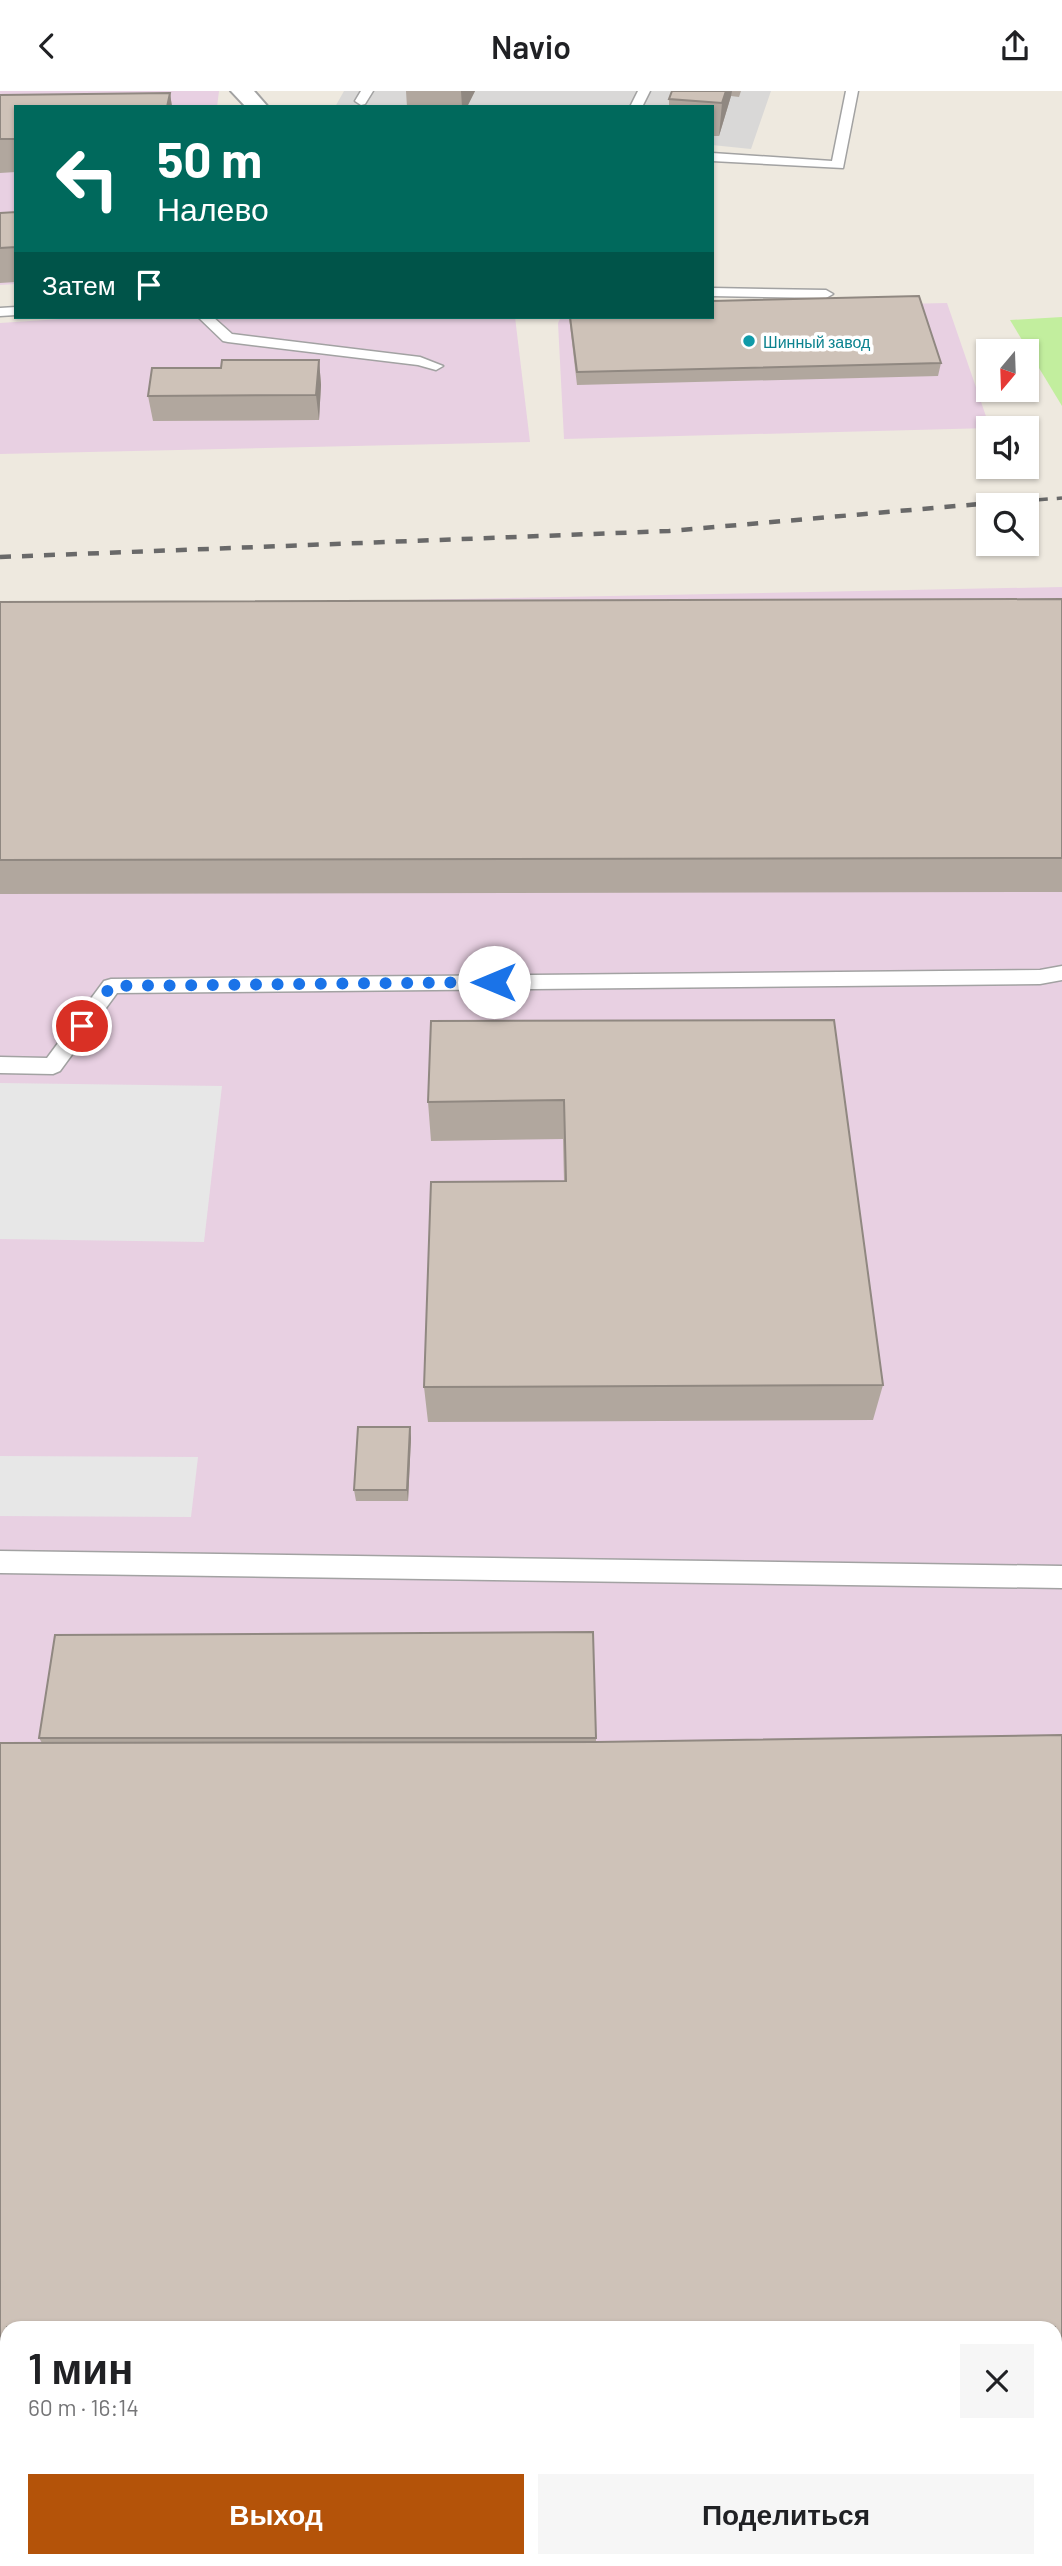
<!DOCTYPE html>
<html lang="ru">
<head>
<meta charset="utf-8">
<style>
  :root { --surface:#fff; --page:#f6f6f6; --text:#202124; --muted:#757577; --accent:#b45309 }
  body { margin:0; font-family:Barlow,sans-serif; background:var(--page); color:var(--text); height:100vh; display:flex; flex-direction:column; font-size:26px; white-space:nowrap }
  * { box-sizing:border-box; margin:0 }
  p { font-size:23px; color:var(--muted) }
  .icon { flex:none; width:38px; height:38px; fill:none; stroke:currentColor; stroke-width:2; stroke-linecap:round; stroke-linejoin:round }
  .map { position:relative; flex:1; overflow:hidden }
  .drawer { position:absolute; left:0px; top:2230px; width:1062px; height:247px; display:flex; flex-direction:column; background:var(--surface); border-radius:21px 21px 0 0; box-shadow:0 2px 5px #0004 }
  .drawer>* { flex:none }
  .hud { position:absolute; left:14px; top:14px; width:700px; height:214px; border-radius:0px; box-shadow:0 2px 5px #0004; background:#00695c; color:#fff; overflow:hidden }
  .needle { width:46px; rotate:199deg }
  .buttons { position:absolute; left:976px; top:248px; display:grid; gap:14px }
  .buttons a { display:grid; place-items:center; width:63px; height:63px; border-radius:0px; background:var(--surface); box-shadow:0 2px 5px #0004; font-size:35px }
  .pin { position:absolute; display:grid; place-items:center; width:60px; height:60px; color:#fff; margin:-30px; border:4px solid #fff; border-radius:50%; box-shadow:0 2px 7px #0007 }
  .me { position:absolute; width:77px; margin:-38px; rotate:270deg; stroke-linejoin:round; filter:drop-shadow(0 0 5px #0008) }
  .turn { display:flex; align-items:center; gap:24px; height:147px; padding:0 28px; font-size:32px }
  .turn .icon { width:91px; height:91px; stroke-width:2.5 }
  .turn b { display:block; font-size:49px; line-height:60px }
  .then { display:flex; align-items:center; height:66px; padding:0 28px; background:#0003; gap:14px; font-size:26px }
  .round { display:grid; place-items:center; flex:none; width:74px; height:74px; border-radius:0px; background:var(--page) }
  .overview { display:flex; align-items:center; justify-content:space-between; height:119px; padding:0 28px }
  h1 { font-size:42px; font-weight:600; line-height:52px }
  .button { display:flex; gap:14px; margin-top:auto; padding:14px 28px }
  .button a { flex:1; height:80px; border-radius:0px; background:var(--accent); color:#fff; font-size:28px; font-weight:600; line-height:80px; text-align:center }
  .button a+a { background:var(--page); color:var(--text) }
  header { display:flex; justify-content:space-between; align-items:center; height:91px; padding:0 28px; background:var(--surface); font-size:32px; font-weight:600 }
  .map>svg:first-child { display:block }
</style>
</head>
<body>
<header><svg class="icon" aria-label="back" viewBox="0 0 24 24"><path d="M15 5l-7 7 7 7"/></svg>Navio<svg class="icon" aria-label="share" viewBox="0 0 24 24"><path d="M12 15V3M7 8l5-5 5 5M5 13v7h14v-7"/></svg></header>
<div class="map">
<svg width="1062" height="2475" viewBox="0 0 1062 2475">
  <rect width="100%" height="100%" fill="#eee9df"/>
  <path fill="#d9d8d7" d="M 344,0 L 771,0 L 751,58 L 712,54 L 712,16 L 335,16 Z"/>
  <path fill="#e8d0e2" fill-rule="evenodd" d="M 0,0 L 219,0 L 217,16 L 16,16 L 16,193 L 0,194 Z
    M 947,212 L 990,337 L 564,348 L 558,232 L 561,226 L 712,226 L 712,217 Z
    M 91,226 L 515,226 L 530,351 L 0,363 L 0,232 Z
    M 1062,496 L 1062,2475 L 0,2475 L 0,517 ZM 7,2236 L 1055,2236 L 1055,2469 L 7,2469 Z"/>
  <path fill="#c2ee9e" d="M 1062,226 L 1062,315 L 1010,229 Z"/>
  <path fill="#e7e7e7" d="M 0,992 L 222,995 L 204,1151 L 0,1148 Z
    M 0,1365 L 198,1366 L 191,1426 L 0,1425 Z"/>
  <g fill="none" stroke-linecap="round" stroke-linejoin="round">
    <defs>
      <path id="lane" d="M 361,0 L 373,0 L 365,13 L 361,14 L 355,10 Z
        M 638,0 L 650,0 L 642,16 L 630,16 Z
        M 846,0 L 858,0 L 843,77 L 712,70 L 712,62 L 832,70 Z
        M 712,197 L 826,199 L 833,203 L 826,207 L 712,205 Z
        M 16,216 L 16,224 L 0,225 L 0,217 Z
        M 198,226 L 213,226 L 232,243 L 420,266 L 443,275 L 436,279 L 418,274 L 228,251 L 223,250 Z
        M 1062,875 L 1062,889 L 1040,893 L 117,902 L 60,980 L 53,983 L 0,982 L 0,966 L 47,967 L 104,890 L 111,888 L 1040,879 Z
        M 0,1460 L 1062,1475 L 1062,1497 L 0,1482 Z"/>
      <path id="street" d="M 231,0 L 254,0 L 268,16 L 246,16 Z"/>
    </defs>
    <use href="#lane" stroke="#a2a2a2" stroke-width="3"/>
    <use href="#street" stroke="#a2a2a2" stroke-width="4"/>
    <use href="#lane" fill="#fff" fill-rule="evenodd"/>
    <use href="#street" fill="#fff" fill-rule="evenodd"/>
    <path stroke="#696969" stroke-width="3.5" stroke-dasharray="9 9" stroke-linecap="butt" d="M 967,414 L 1062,407"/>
    <path stroke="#696969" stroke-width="4.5" stroke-dasharray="11 11" stroke-linecap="butt" d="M 0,466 L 669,440 L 991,412"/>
  </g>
  <path fill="#b1a79e" d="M 406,0 L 475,0 L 467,16 L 407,16 Z
    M 672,0 L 741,0 L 739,6 L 731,5 L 719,45 L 712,45 L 712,16 L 669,16 L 669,8 Z
    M 170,2 L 172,16 L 16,16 L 16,81 L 0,82 L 0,4 Z
    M 16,121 L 16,191 L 0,192 L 0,122 Z
    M 569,226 L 712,226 L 941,272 L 938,285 L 577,294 Z
    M 319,269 L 321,294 L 319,329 L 153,330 L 148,305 L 221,277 Z
    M 1062,508 L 1062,801 L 0,803 L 0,511 Z
    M 834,929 L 883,1294 L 873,1329 L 428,1331 L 424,1296 L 564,1090 L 563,1048 L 431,1050 L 428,1011 Z
    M 410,1336 L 411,1347 L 408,1410 L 356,1410 L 354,1399 Z
    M 39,1647 L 596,1647 L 596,1651 L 1062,2475 L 42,1652 Z"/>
  <path fill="#908881" d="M 461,0 L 475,0 L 467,16 L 462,16 Z
    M 726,0 L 732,0 L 731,5 L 719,45 L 722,12 Z
    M 170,2 L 172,16 L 167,16 Z
    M 319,269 L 321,294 L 319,329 L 316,304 Z
    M 410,1336 L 411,1347 L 408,1410 L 407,1399 Z"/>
  <path fill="#cec2b8" stroke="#908881" stroke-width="2" fill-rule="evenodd" d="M 672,0 L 726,0 L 722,12 L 669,8 Z
    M 170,2 L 167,16 L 16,16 L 16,48 L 0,48 L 0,4 Z
    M 16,121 L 16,156 L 0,157 L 0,122 Z
    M 919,205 L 941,272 L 577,281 L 570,226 L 712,226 L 712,210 Z
    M 222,269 L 319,269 L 316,304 L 148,305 L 152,277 L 221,277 Z
    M 1062,508 L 1062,767 L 0,769 L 0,511 Z
    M 834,929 L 883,1294 L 424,1296 L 431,1091 L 566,1090 L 564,1009 L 428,1011 L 431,930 Z
    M 358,1336 L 410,1336 L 407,1399 L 354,1399 Z
    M 593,1541 L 596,1647 L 39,1647 L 55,1544 Z
    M 1062,1644 L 1062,2475 L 0,2475 L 0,1652 L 596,1651 ZM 7,2236 L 1055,2236 L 1055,2469 L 7,2469 Z"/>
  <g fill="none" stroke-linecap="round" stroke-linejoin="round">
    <path stroke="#1a73e8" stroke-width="12" stroke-dasharray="0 21.6" d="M 82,935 L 111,895 L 494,891"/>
  </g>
  <circle fill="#0f9aa8" stroke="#fff" stroke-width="2.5" cx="749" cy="250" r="7"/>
  <g text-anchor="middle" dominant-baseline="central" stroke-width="7" stroke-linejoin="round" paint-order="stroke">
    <g font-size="16" fill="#0d838f" stroke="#fff" text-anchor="start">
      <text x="763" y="250">Шинный завод</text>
    </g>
  </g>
</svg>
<div class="buttons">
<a><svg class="needle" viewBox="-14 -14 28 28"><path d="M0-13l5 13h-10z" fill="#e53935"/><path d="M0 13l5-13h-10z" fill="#757577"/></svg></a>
<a><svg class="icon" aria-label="sound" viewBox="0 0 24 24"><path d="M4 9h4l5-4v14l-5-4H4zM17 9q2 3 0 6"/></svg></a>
<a><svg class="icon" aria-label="search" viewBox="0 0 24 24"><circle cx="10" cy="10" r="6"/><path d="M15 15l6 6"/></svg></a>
</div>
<div class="pin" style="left:82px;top:935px;background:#d93025"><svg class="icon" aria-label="arrive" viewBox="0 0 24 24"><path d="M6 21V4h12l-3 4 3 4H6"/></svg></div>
<svg class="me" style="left:494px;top:891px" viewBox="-20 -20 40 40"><circle r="19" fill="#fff"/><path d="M0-13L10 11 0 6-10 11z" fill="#1a73e8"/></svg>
<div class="hud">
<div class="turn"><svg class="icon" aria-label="left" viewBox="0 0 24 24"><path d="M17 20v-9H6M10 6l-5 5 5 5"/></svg><div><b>50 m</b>Налево</div></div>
<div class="then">Затем<svg class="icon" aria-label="arrive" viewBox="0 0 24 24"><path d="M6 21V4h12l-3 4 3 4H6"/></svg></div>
</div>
<section class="drawer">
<div class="overview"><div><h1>1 мин</h1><p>60 m · 16:14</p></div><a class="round"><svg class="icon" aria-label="close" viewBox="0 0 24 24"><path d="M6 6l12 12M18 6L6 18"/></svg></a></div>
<div class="button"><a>Выход</a><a>Поделиться</a></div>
</section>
</div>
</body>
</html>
